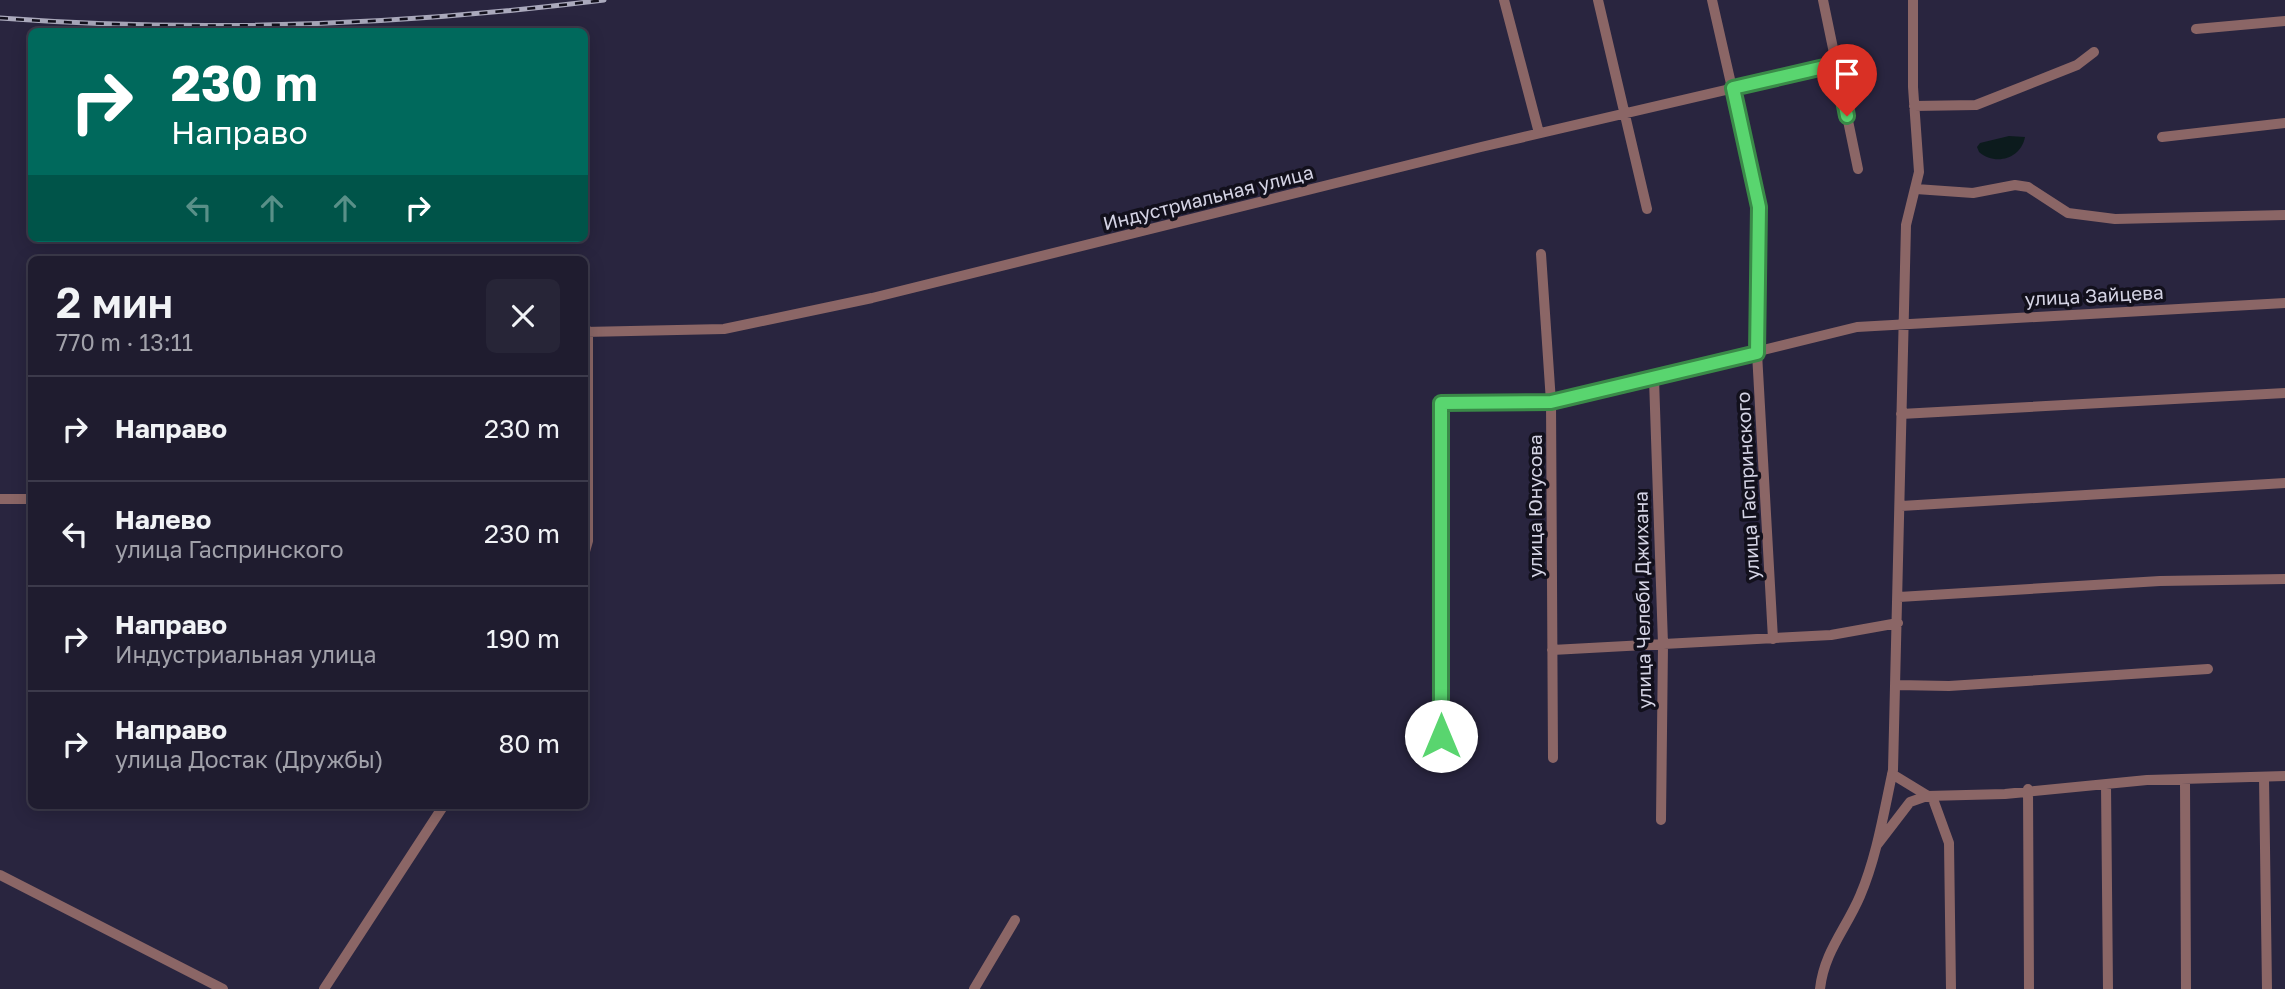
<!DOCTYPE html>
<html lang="ru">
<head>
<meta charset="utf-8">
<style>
  :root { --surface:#1f1c2f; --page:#272537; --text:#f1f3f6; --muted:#a1a1aa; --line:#3c3a4b }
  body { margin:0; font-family:"Golos Text",sans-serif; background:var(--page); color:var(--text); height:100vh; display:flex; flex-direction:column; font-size:26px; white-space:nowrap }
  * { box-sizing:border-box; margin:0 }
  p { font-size:23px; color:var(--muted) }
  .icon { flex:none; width:38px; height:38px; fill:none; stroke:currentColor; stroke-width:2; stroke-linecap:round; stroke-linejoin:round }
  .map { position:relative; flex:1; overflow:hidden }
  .details { position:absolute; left:28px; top:256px; width:560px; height:553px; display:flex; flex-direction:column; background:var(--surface); border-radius:10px; box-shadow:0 4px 18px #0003,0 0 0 2px var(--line) }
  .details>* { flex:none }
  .banner { position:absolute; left:28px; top:28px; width:560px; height:214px; border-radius:10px; box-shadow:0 4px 18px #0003,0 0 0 2px var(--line); background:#00695c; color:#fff; overflow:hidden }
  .pin { position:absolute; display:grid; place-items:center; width:60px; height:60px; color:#fff; margin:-72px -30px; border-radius:50% 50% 50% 0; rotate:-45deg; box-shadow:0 0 7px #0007 }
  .pin .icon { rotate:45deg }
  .me { position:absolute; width:77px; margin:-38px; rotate:0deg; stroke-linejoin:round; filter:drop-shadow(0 0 5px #0008) }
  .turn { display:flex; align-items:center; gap:24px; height:147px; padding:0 28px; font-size:32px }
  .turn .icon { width:91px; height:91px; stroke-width:2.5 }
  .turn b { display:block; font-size:49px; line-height:60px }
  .lanes { display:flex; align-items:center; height:66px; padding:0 28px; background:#0003; justify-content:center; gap:35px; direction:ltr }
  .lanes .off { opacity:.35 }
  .round { display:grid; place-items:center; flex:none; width:74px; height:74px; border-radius:10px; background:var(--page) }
  .head { display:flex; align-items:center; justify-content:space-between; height:119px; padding:0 28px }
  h1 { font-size:42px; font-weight:600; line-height:52px }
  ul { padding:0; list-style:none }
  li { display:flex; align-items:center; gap:21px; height:105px; padding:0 28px; border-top:2px solid var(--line) }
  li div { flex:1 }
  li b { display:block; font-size:26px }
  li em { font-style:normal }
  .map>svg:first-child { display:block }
</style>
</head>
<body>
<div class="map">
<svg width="2285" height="989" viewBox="0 0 2285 989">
  <rect width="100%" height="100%" fill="#29253f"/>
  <path fill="#0c1b1d" d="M 2009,136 L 2025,137 C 2021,159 1995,166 1979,152 L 1977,147 L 1980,143 Z"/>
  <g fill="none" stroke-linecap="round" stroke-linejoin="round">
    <path stroke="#8b6666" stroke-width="10" d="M 1504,0 L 1539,133
      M 1598,0 L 1647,209
      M 1712,0 L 1759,207 L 1757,353 L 1773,639
      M 1823,0 L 1858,169
      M 2196,29 L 2285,21
      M 1914,106 L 1976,105 L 2077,65 L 2094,52
      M 2162,137 L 2285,123
      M 1916,189 L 1973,193 L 2015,185 L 2028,187 L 2068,213 L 2115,219 L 2285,215
      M 1541,254 L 1551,402 L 1553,758
      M 584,332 L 724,329 L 872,298 L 1481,147 L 1837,64
      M 1654,379 L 1663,644 L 1661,820
      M 1901,414 L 2285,393
      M 0,499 L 32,499
      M 1901,506 L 2285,483
      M 584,555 L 588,541 L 588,331
      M 1899,597 L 2160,581 L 2285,579
      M 1552,650 L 1831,635 L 1898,623
      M 1897,685 L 1949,686 L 2208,669
      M 1441,736 L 1441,403 L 1551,402 L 1857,327 L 2285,303
      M 1892,774 L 1933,799 L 1949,843 L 1951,989
      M 2264,777 L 2267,989
      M 2185,781 L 2186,989
      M 2106,785 L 2108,989
      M 2028,789 L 2029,989
      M 1877,845 L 1910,802 L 1927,796 L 2005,794 L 2147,780 L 2285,776
      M 0,875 L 223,989
      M 324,989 L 444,805
      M 974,989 L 1015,920
      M 1820,989 C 1824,952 1846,929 1860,896 C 1877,856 1884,811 1893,770 L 1906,225 L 1919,172 L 1913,87 L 1913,0"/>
    <defs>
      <path id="rail" d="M 0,18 C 201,33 404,25 604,0"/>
    </defs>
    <use href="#rail" stroke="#aaa9bc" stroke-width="5"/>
    <use href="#rail" stroke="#12101c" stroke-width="2.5" stroke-dasharray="8" stroke-linecap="butt"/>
  </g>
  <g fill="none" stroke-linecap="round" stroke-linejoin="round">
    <defs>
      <path id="route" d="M 1441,736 L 1441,403 L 1551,402 L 1757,353 L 1759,207 L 1733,88 L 1837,64 L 1847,116"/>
    </defs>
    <use href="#route" stroke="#3a8a48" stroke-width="18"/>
    <use href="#route" stroke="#59d56f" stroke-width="12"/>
  </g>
  <g text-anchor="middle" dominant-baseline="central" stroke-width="7" stroke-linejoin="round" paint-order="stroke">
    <g font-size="19" fill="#d4d3e4" stroke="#12101c">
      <text transform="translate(1208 197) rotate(-14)">Индустриальная улица</text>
      <text transform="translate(2094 295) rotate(-3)">улица Зайцева</text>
      <text transform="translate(1747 486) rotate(-93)">улица Гаспринского</text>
      <text transform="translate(1534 506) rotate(-90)">улица Юнусова</text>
      <text transform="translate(1642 600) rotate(-91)">улица Челеби Джихана</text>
    </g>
  </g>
</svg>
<div class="pin" style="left:1847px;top:116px;background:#d93025"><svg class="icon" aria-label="arrive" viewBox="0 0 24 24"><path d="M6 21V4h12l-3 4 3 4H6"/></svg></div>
<svg class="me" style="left:1441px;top:736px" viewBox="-20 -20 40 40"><circle r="19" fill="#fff"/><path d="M0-13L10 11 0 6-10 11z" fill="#59d56f"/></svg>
<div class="banner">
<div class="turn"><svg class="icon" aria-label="right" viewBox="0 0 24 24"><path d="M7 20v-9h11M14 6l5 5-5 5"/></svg><div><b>230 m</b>Направо</div></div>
<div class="lanes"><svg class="icon off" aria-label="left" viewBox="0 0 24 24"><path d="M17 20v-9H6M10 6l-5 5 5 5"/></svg><svg class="icon off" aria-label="ahead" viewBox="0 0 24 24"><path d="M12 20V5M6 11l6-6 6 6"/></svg><svg class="icon off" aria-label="ahead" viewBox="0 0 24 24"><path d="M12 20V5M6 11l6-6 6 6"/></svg><svg class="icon" aria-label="right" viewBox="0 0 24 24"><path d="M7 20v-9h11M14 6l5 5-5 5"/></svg></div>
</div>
<section class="details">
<div class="head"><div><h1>2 мин</h1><p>770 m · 13:11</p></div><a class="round"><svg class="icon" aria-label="close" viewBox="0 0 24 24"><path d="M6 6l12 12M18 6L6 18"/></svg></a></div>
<ul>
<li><svg class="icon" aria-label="right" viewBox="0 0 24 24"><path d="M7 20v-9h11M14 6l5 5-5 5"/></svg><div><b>Направо</b></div><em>230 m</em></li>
<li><svg class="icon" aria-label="left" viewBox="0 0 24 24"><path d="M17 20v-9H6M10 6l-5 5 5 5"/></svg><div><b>Налево</b><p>улица Гаспринского</p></div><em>230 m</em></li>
<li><svg class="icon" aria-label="right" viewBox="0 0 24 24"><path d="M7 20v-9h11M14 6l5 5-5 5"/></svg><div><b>Направо</b><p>Индустриальная улица</p></div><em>190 m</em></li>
<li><svg class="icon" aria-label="right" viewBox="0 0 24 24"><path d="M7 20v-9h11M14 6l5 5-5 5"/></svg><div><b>Направо</b><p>улица Достак (Дружбы)</p></div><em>80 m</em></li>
</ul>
</section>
</div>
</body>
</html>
